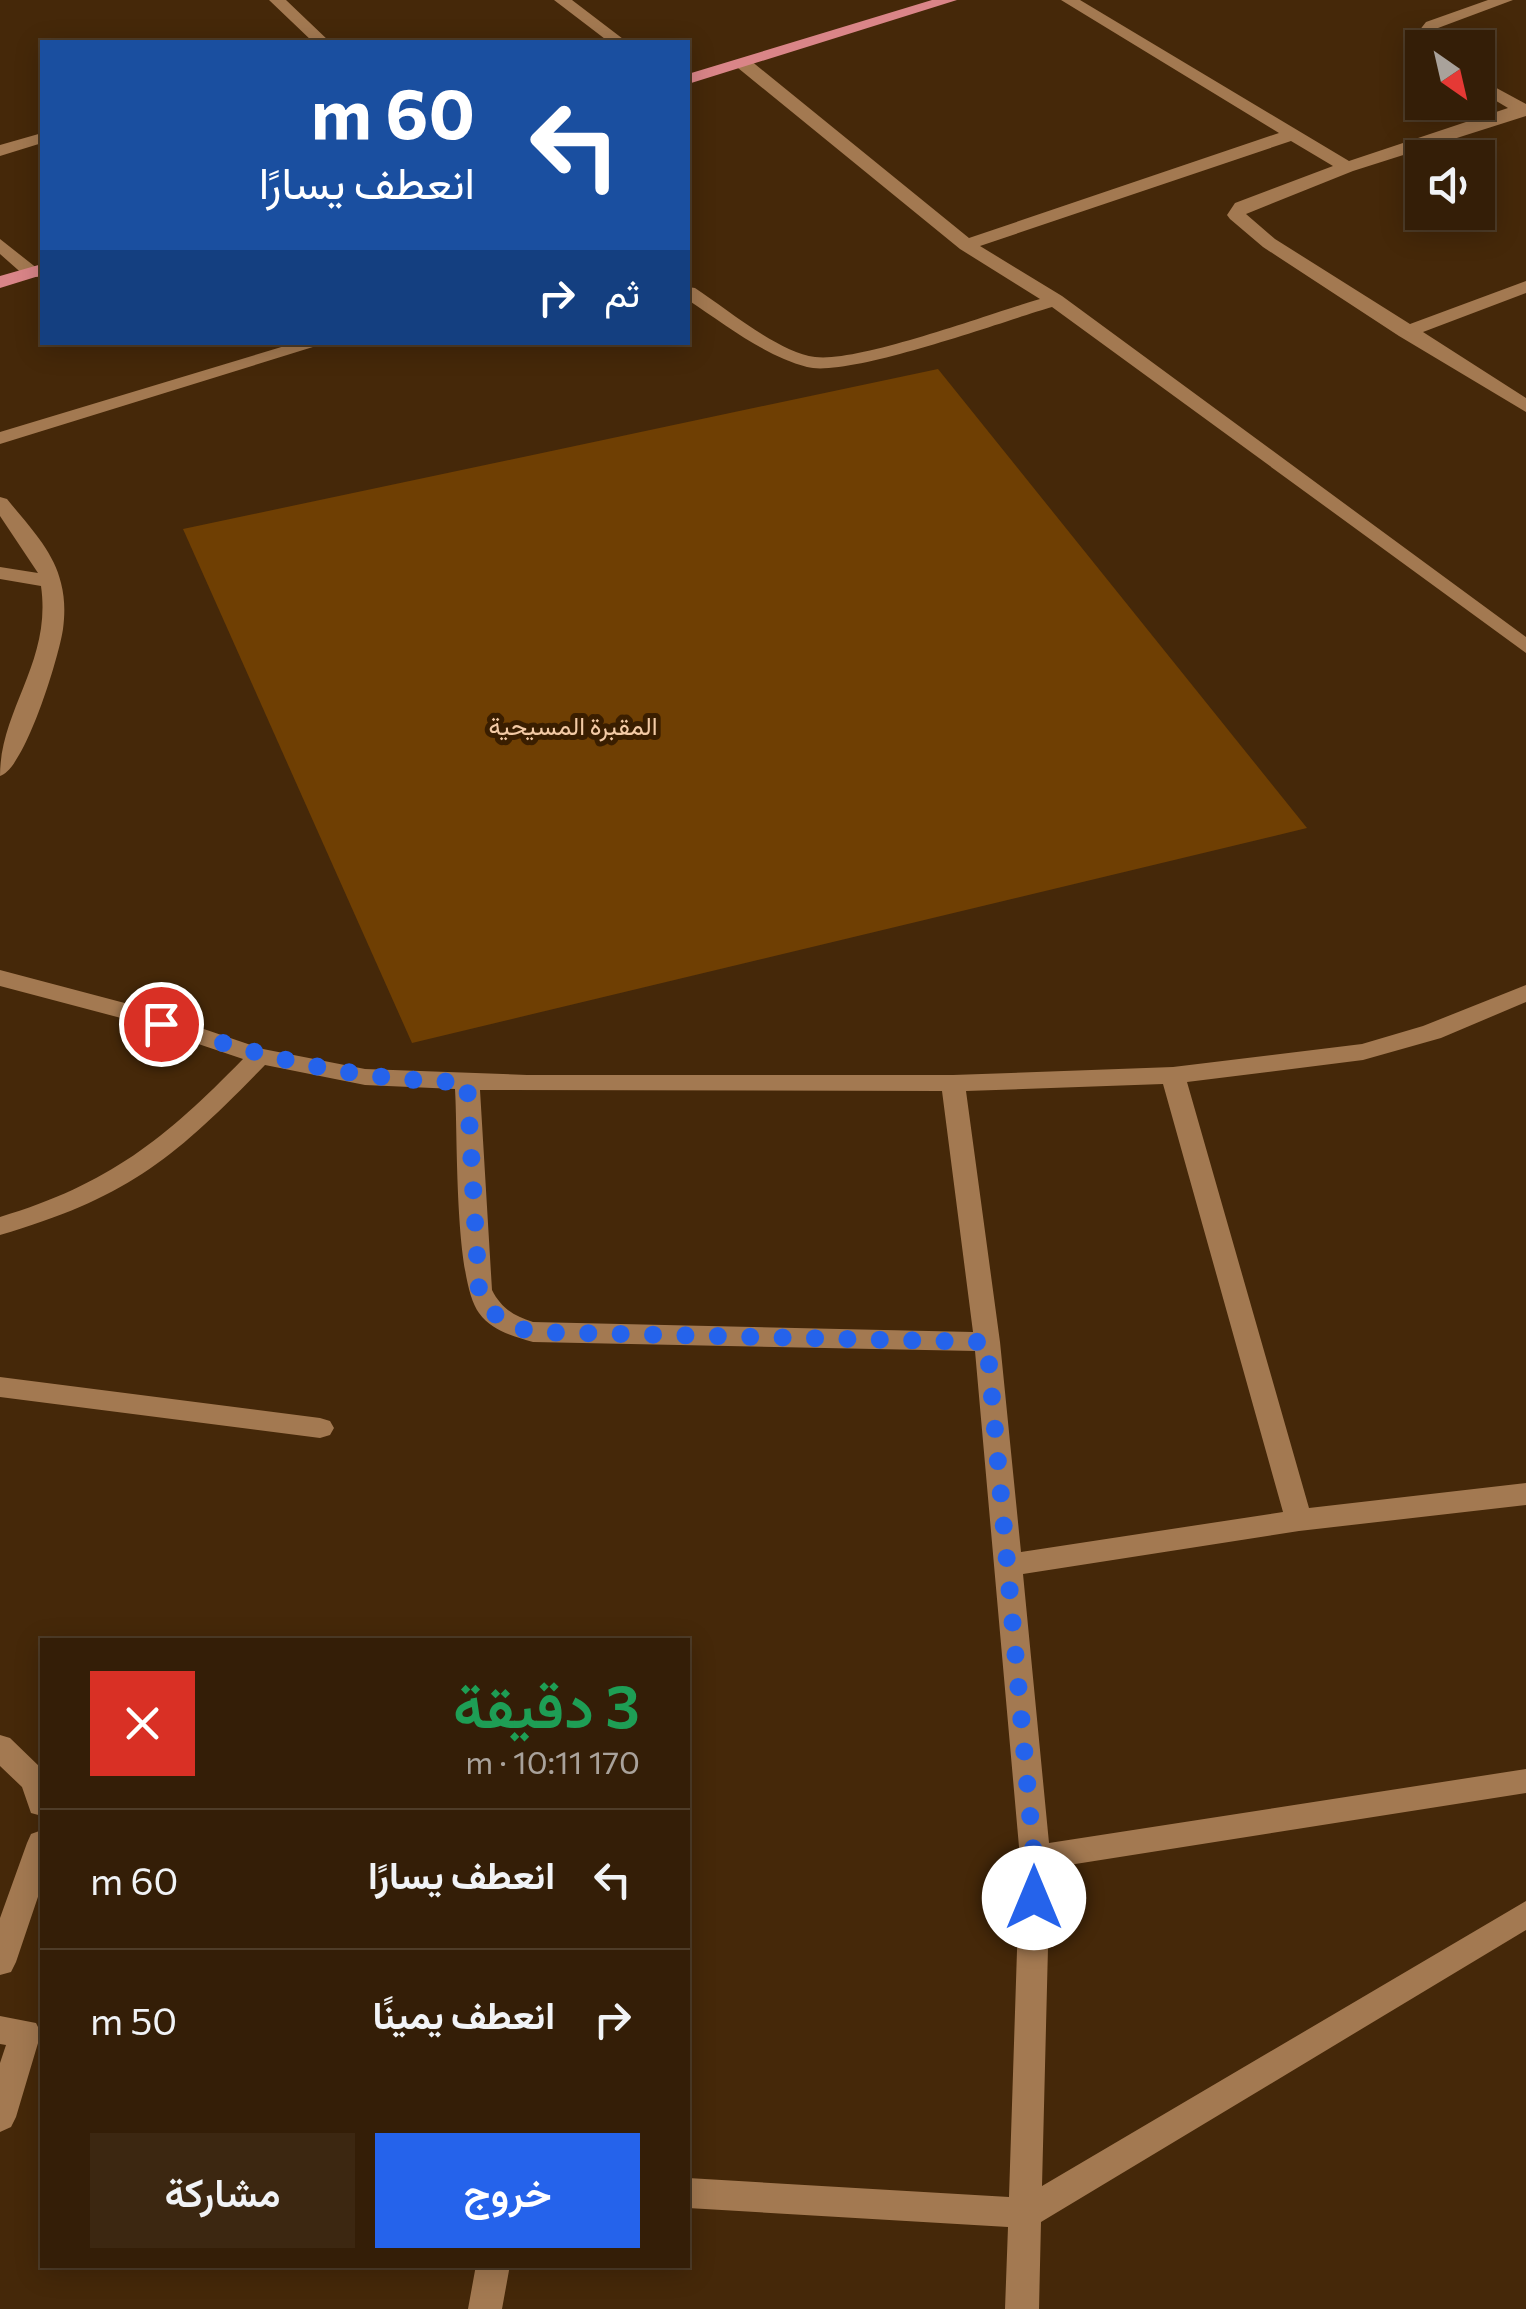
<!DOCTYPE html>
<html lang="ar">
<head>
<meta charset="utf-8">
<style>
  :root { --surface:#341e07; --page:#3c2711; --text:#f1f3f6; --muted:#a9a29b; --line:#4e3c28; --accent:#2563eb }
  body { margin:0; font-family:Commissioner,Vazirmatn,sans-serif; background:var(--page); color:var(--text); direction:rtl; height:100vh; display:flex; flex-direction:column; font-size:38px; white-space:nowrap }
  * { box-sizing:border-box; margin:0 }
  p { font-size:32px; color:var(--muted) }
  .icon { flex:none; width:55px; height:55px; fill:none; stroke:currentColor; stroke-width:2; stroke-linecap:round; stroke-linejoin:round }
  .map { position:relative; flex:1; overflow:hidden; direction:ltr }
  .sheet { position:absolute; left:40px; top:1638px; width:650px; height:630px; display:flex; flex-direction:column; background:var(--surface); border-radius:0px; box-shadow:0 5px 25px #0003,0 0 0 2px var(--line); direction:rtl }
  .sheet>* { flex:none }
  .top-card { position:absolute; left:40px; top:40px; width:650px; height:305px; border-radius:0px; box-shadow:0 5px 25px #0003,0 0 0 2px var(--line); direction:rtl; background:#1a4fa0; color:#fff; overflow:hidden }
  .needle { width:65px; rotate:146deg }
  .buttons { position:absolute; left:1405px; top:30px; display:grid; gap:20px }
  .buttons a { display:grid; place-items:center; width:90px; height:90px; border-radius:0px; background:var(--surface); box-shadow:0 5px 25px #0003,0 0 0 2px var(--line); font-size:50px }
  .pin { position:absolute; display:grid; place-items:center; width:85px; height:85px; color:#fff; margin:-42px; border:5px solid #fff; border-radius:50%; box-shadow:0 2px 10px #0007 }
  .me { position:absolute; width:110px; margin:-55px; rotate:0deg; stroke-linejoin:round; filter:drop-shadow(0 0 8px #0008) }
  .turn { display:flex; align-items:center; gap:35px; height:210px; padding:0 50px; font-size:45px }
  .turn .icon { width:130px; height:130px; stroke-width:2.5 }
  .turn b { display:block; font-size:70px; line-height:85px }
  .then { display:flex; align-items:center; height:95px; padding:0 50px; background:#0003; gap:20px; font-size:38px }
  .round { display:grid; place-items:center; flex:none; width:105px; height:105px; border-radius:0px; background:var(--page) }
  .overview { display:flex; align-items:center; justify-content:space-between; height:170px; padding:0 50px }
  h1 { font-size:60px; font-weight:600; line-height:75px; color:#1e9e55 }
  .action { display:flex; gap:20px; margin-top:auto; padding:20px 50px }
  .action a { flex:1; height:115px; border-radius:0px; background:var(--accent); color:#fff; font-size:40px; font-weight:600; line-height:115px; text-align:center }
  .action a+a { background:var(--page); color:var(--text) }
  ul { padding:0; list-style:none }
  li { display:flex; align-items:center; gap:30px; height:140px; padding:0 50px; border-top:2px solid var(--line) }
  li div { flex:1 }
  li b { display:block; font-size:38px }
  li em { font-style:normal }
  .map>svg:first-child { display:block }
</style>
</head>
<body>
<div class="map">
<svg width="1526" height="2309" viewBox="0 0 1526 2309">
  <rect width="100%" height="100%" fill="#452809"/>
  <path fill="#6f3f03" d="M 938,369 L 1307,828 L 412,1043 L 183,529 Z"/>
  <g fill="none" stroke-linecap="round" stroke-linejoin="round">
    <path fill="#a37951" fill-rule="evenodd" d="M 269,0 L 286,0 L 330,42 L 313,42 Z
      M 554,0 L 572,0 L 627,42 L 609,42 Z
      M 1061,0 L 1080,0 L 1349,161 L 1508,108 L 1478,90 L 1478,78 L 1526,104 L 1526,116 L 1353,171 L 1246,214 L 1275,239 L 1410,324 L 1526,281 L 1526,293 L 1423,332 L 1526,398 L 1526,412 L 1399,336 L 1263,247 L 1230,219 L 1227,215 L 1235,203 L 1333,166 L 1291,141 L 980,246 L 1062,296 L 1526,637 L 1526,653 L 1052,307 C 1004,321 848,378 807,367 C 763,355 726,325 688,300 L 688,287 L 695,288 C 727,309 778,352 815,357 C 858,363 992,313 1040,299 L 960,249 L 738,68 L 738,60 L 750,60 L 969,238 L 1279,133 Z
      M 1488,0 L 1513,0 L 1438,28 L 1431,36 L 1432,48 L 1418,52 L 1415,36 L 1426,22 Z
      M 42,133 L 42,143 L 0,156 L 0,145 Z
      M 0,239 L 38,269 L 38,277 L 26,277 L 0,254 Z
      M 298,342 L 329,342 L 0,444 L 0,432 Z
      M 0,497 L 7,499 C 27,524 54,551 61,583 C 65,598 65,614 63,629 C 59,657 25,769 0,776 C 0,709 52,662 41,586 L 0,579 L 0,567 L 38,573 L 0,516 Z
      M 0,970 L 136,1006 L 263,1049 L 365,1069 L 527,1075 L 953,1075 L 1173,1067 L 1362,1044 L 1423,1026 L 1526,985 L 1526,1002 L 1441,1038 L 1363,1060 L 1187,1082 L 1309,1508 L 1526,1483 L 1526,1505 L 1299,1531 L 1023,1574 L 1049,1843 L 1526,1769 L 1526,1793 L 1050,1868 L 1042,2186 L 1526,1901 L 1526,1930 L 1041,2222 L 1039,2309 L 1005,2309 L 1008,2227 L 688,2208 L 688,2178 L 1009,2197 L 1020,1858 L 975,1351 L 533,1342 C 513,1336 492,1331 479,1313 C 454,1279 458,1137 455,1089 L 365,1085 L 265,1065 C 175,1158 127,1198 0,1235 L 0,1217 C 109,1184 165,1139 243,1059 L 121,1018 L 0,986 ZM 1163,1084 L 1283,1512 L 1021,1552 L 1000,1342 L 966,1091 ZM 480,1090 L 942,1091 L 973,1332 L 533,1322 C 514,1316 501,1308 492,1290 Z
      M 0,1377 L 320,1418 L 330,1421 L 334,1428 L 330,1435 L 320,1438 L 0,1397 Z
      M 0,1735 L 10,1738 L 42,1769 L 42,1816 L 31,1813 L 22,1787 L 0,1766 Z
      M 42,1830 L 42,1885 L 16,1962 L 11,1972 L 0,1975 L 0,1918 L 27,1843 L 31,1834 Z
      M 0,2016 L 36,2023 L 41,2033 L 16,2117 L 11,2127 L 0,2132 L 0,2063 L 6,2045 L 0,2044 Z
      M 476,2265 L 510,2265 L 502,2309 L 468,2309 Z"/>
    <path fill="#da8588" fill-rule="evenodd" d="M 932,0 L 957,0 L 688,84 L 688,74 Z
      M 42,264 L 42,275 L 0,288 L 0,276 Z"/>
  </g>
  <g fill="none" stroke-linecap="round" stroke-linejoin="round">
    <path stroke="#2563eb" stroke-width="18" stroke-dasharray="0 32.4" d="M 161,1024 C 268,1058 353,1081 467,1082 L 479,1290 C 491,1317 505,1324 532,1332 L 987,1342 L 1034,1858 L 1034,1898"/>
  </g>
  <g text-anchor="middle" dominant-baseline="central" stroke-width="10" stroke-linejoin="round" paint-order="stroke">
    <g font-size="25" fill="#f3caa5" stroke="#3a1e00">
      <text x="573" y="725">المقبرة المسيحية</text>
    </g>
  </g>
</svg>
<div class="buttons">
<a><svg class="needle" viewBox="-14 -14 28 28"><path d="M0-13l5 13h-10z" fill="#e53935"/><path d="M0 13l5-13h-10z" fill="#a9a29b"/></svg></a>
<a><svg class="icon" aria-label="sound" viewBox="0 0 24 24"><path d="M4 9h4l5-4v14l-5-4H4zM17 9q2 3 0 6"/></svg></a>
</div>
<div class="pin" style="left:161px;top:1024px;background:#d93025"><svg class="icon" aria-label="arrive" viewBox="0 0 24 24"><path d="M6 21V4h12l-3 4 3 4H6"/></svg></div>
<svg class="me" style="left:1034px;top:1898px" viewBox="-20 -20 40 40"><circle r="19" fill="#fff"/><path d="M0-13L10 11 0 6-10 11z" fill="#2563eb"/></svg>
<div class="top-card">
<div class="turn"><svg class="icon" aria-label="left" viewBox="0 0 24 24"><path d="M17 20v-9H6M10 6l-5 5 5 5"/></svg><div><b>60 m</b>انعطف يسارًا</div></div>
<div class="then">ثم<svg class="icon" aria-label="right" viewBox="0 0 24 24"><path d="M7 20v-9h11M14 6l5 5-5 5"/></svg></div>
</div>
<section class="sheet">
<div class="overview"><div><h1>3 دقيقة</h1><p>170 m · 10:11</p></div><a class="round" style="background:#d93025;color:#fff"><svg class="icon" aria-label="close" viewBox="0 0 24 24"><path d="M6 6l12 12M18 6L6 18"/></svg></a></div>
<ul>
<li><svg class="icon" aria-label="left" viewBox="0 0 24 24"><path d="M17 20v-9H6M10 6l-5 5 5 5"/></svg><div><b>انعطف يسارًا</b></div><em>60 m</em></li>
<li><svg class="icon" aria-label="right" viewBox="0 0 24 24"><path d="M7 20v-9h11M14 6l5 5-5 5"/></svg><div><b>انعطف يمينًا</b></div><em>50 m</em></li>
</ul>
<div class="action"><a>خروج</a><a>مشاركة</a></div>
</section>
</div>
</body>
</html>
